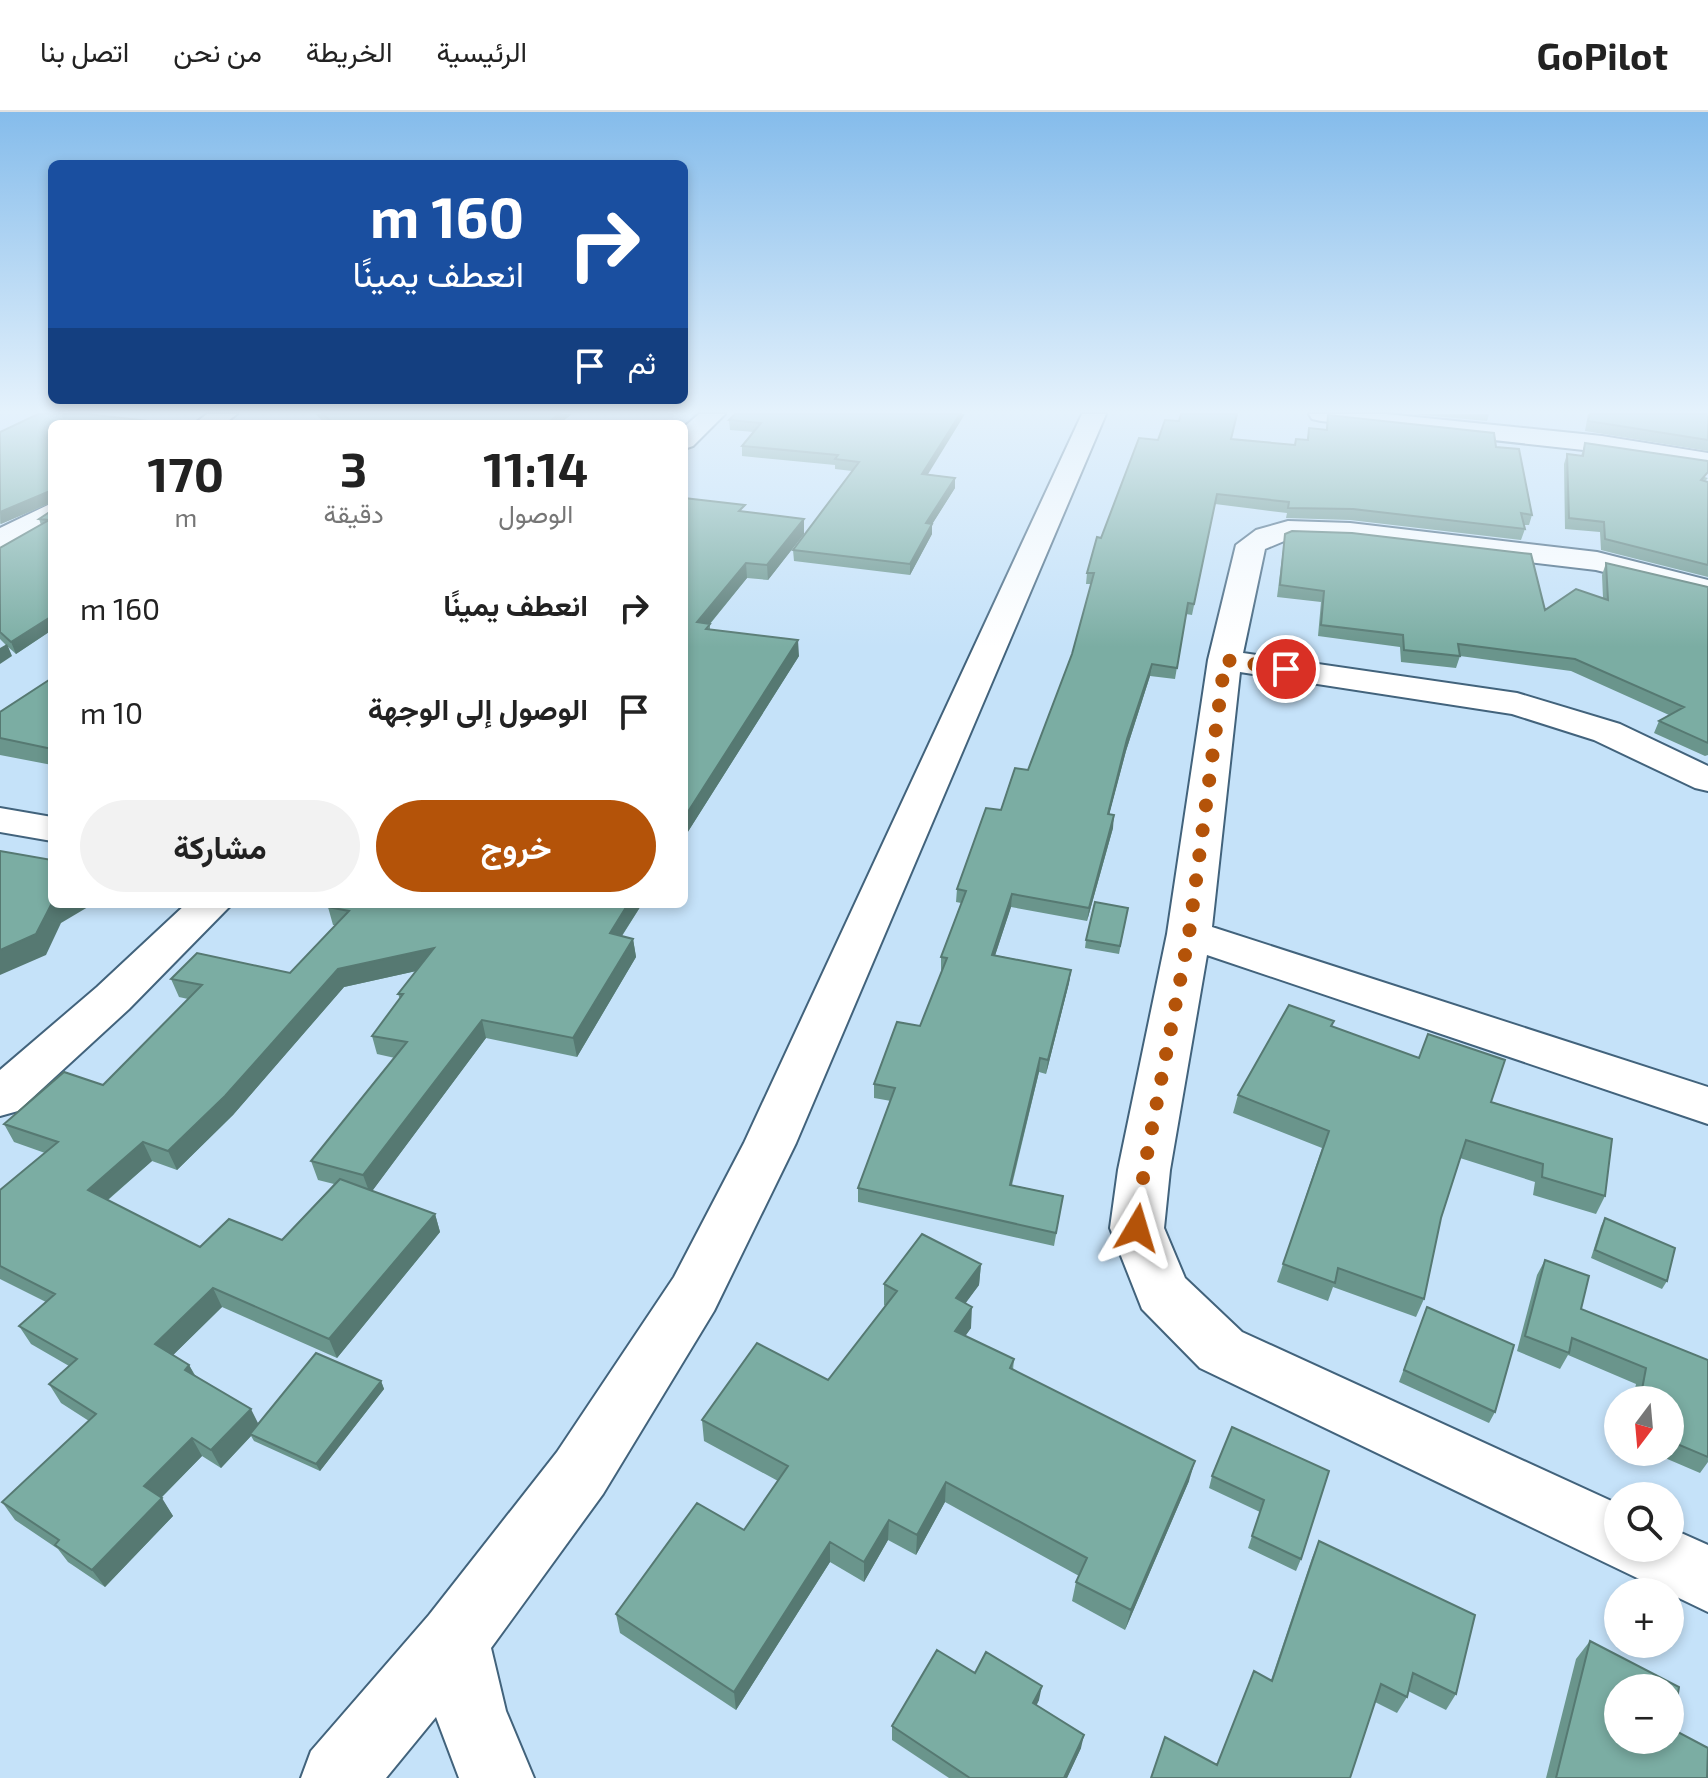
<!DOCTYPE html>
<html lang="ar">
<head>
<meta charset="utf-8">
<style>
  :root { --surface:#fff; --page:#f2f2f2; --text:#222; --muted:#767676; --line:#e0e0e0; --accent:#b45309 }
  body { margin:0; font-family:"Exo 2",Vazirmatn,sans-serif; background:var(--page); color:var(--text); direction:rtl; height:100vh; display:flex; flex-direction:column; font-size:30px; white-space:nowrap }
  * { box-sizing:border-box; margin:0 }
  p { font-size:26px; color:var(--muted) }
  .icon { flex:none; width:44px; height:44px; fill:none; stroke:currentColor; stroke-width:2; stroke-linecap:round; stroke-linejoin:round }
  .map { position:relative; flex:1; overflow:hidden; direction:ltr }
  .details { position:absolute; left:48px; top:308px; width:640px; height:488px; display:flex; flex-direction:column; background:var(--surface); border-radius:12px; box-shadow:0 4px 12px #0003; direction:rtl }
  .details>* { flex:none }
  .guide { position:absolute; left:48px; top:48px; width:640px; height:244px; border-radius:12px; box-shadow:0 4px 12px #0003; direction:rtl; background:#1a4fa0; color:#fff; overflow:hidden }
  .needle { width:52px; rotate:196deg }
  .buttons { position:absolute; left:1604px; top:1274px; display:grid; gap:16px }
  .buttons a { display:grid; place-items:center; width:80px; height:80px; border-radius:50%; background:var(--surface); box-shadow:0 4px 12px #0003; font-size:40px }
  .pin { position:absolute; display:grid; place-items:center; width:68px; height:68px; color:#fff; margin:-34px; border:4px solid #fff; border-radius:50%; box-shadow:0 2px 8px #0007 }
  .me { position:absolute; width:88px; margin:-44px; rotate:7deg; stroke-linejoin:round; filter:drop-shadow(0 0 6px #0008) }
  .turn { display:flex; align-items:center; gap:28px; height:168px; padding:0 32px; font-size:36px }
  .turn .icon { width:104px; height:104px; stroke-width:2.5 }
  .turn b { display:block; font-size:56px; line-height:68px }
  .then { display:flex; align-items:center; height:76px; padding:0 32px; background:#0003; gap:16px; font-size:30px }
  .eta { display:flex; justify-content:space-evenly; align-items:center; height:136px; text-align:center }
  .eta b { font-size:48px; font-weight:700; line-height:56px }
  .action { display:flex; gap:16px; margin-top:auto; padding:16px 32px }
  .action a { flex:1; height:92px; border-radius:48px; background:var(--accent); color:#fff; font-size:32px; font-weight:700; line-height:92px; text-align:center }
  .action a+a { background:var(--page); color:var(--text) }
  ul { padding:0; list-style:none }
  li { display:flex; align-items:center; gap:24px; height:104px; padding:0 32px }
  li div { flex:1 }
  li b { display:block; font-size:30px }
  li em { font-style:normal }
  header { display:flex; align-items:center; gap:48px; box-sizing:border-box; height:112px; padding:0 40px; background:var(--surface); border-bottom:2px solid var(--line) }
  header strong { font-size:38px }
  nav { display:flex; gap:44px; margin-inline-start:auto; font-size:28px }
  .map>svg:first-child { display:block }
</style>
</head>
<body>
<header>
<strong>GoPilot</strong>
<nav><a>الرئيسية</a><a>الخريطة</a><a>من نحن</a><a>اتصل بنا</a></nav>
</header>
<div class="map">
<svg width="1708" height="1666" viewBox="0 0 1708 1666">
  <rect width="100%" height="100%" fill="#c5e2f9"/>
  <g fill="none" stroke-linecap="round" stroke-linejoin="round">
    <defs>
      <path id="minor" d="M 207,302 L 237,302 L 224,312 L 194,312 Z
        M 699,302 L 725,302 L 693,334 L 684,337 L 684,315 Z
        M 1082,302 L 1106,302 L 796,1031 L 714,1199 L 603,1382 L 491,1536 L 506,1599 L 534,1666 L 459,1666 L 436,1605 L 386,1666 L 301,1666 L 311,1639 L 429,1503 L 557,1340 L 674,1165 L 744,1031 Z
        M 1309,302 L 1386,302 L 1602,324 L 1708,341 L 1708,357 L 1602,340 L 1321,309 L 1312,307 Z
        M 52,391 L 52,410 L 0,437 L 0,416 Z
        M 1288,409 L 1350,411 L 1597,440 L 1708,468 L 1708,486 L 1596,458 L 1350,429 L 1289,427 L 1265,437 L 1243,541 L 1517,581 L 1620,612 L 1708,654 L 1708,679 L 1695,676 L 1594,628 L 1512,602 L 1240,560 L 1212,815 L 1708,975 L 1708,1012 L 1207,843 L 1170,1058 L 1164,1116 L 1185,1166 L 1242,1220 L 1618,1392 L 1618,1436 L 1670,1436 L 1670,1416 L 1708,1433 L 1708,1500 L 1200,1256 L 1142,1197 L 1110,1116 L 1118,1058 L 1167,822 L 1208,548 L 1236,433 L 1256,418 Z
        M 0,696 L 52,705 L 52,729 L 0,720 Z
        M 186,792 L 232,792 L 129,897 L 18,999 L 0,1004 L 0,958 L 97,875 Z"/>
    </defs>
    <use href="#minor" stroke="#42637c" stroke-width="4"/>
    <use href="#minor" fill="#fff" fill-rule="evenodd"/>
  </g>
  <path fill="#6a958c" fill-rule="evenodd" d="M 315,302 L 572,302 L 559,312 L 326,312 Z
    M 735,302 L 928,362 L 955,366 L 955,376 L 932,412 L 932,422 L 910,463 L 794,449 L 793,438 L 852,359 L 835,357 L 835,353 L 742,344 L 742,334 L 754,320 L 730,318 L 729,308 Z
    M 1411,302 L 1489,302 L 1487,309 Z
    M 1588,302 L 1708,302 L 1708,339 L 1585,319 Z
    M 1328,303 L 1496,335 L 1532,403 L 1529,413 L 1524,413 L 1525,417 L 1521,428 L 1350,408 L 1286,406 L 1287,401 L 1215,392 L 1192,503 L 1186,502 L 1175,567 L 1150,564 L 1126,639 L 1109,702 L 1113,716 L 1087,809 L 1011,795 L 995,843 L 1071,858 L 1069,871 L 1046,962 L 1039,960 L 1012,1073 L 1063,1084 L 1054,1134 L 858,1090 L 858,1076 L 891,989 L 874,986 L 874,972 L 920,914 L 942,858 L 941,858 L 941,845 L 961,791 L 956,790 L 957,777 L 1001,698 L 1028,658 L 1072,542 L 1091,472 L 1086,472 L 1087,461 L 1101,426 L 1158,328 L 1232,328 L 1295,333 L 1307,328 L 1309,316 L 1326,317 Z
    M 52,312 L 52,518 L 16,542 L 7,534 L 12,544 L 5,532 L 0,527 L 0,436 L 41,413 L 39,407 L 51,399 L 51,391 L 0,412 L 0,320 Z
    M 1585,331 L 1708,366 L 1705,369 L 1708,370 L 1708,465 L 1601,438 L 1600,420 L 1565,417 L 1564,352 L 1567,342 L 1581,344 Z
    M 684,386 L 745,400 L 804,407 L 804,422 L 768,468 L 747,466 L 710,512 L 710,517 L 799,544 L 684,726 Z
    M 1285,422 L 1545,498 L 1603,486 L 1602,463 L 1606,451 L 1708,475 L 1708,643 L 1705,644 L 1654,621 L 1659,609 L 1669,603 L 1571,559 L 1460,544 L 1456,556 L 1401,550 L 1400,535 L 1318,524 L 1321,490 L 1277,485 Z
    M 52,566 L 52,653 L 0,643 L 0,600 Z
    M 331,792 L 642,792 L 622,824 L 633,827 L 636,845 L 577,945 L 486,926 L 372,1079 L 435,1102 L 440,1120 L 337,1246 L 222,1195 L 173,1243 L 189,1253 L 195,1263 L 258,1312 L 381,1269 L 384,1277 L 320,1359 L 254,1329 L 251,1324 L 221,1356 L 202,1344 L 161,1386 L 173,1404 L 105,1475 L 68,1450 L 58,1437 L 15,1408 L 2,1390 L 89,1309 L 61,1291 L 49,1272 L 69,1254 L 31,1232 L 19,1214 L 46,1190 L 0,1167 L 0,1078 L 45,1041 L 14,1030 L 4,1012 L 103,973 L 188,887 L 179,885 L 171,867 L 290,861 L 335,813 L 333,813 L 328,795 ZM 416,859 L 398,882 L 400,887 L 372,924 L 377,942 L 395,946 L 311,1049 L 318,1068 L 334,1072 L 282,1128 L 200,1135 L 108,1088 L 152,1049 L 177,1058 L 233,1003 L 344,875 Z
    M 1128,796 L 1119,842 L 1085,836 L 1086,828 Z
    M 1332,915 L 1491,990 L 1605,1084 L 1596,1102 L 1533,1083 L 1535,1070 L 1460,1046 L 1441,1106 L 1424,1187 L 1416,1205 L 1333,1175 L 1328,1189 L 1277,1170 L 1322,1036 L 1233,1001 L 1238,983 Z
    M 1605,1106 L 1667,1169 L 1662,1177 L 1591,1146 L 1601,1114 Z
    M 1545,1148 L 1581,1197 L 1708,1248 L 1708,1350 L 1700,1361 L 1651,1340 L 1670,1340 L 1670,1288 L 1633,1288 L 1636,1272 L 1568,1243 L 1560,1257 L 1517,1239 L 1537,1163 Z
    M 981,1152 L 979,1173 L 965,1191 L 971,1216 L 965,1224 L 1014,1247 L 1013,1258 L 1189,1369 L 1125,1518 L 1072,1489 L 1076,1470 L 1079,1464 L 945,1390 L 916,1443 L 888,1428 L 864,1470 L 830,1450 L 736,1598 L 620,1521 L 616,1502 L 744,1418 L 778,1369 L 704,1329 L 702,1308 L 828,1268 L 885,1194 L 884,1193 L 884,1172 Z
    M 1427,1195 L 1495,1300 L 1489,1311 L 1399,1270 Z
    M 1329,1359 L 1301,1447 L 1296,1459 L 1248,1436 L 1260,1400 L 1209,1376 L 1212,1364 Z
    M 1319,1429 L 1456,1582 L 1446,1598 L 1408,1579 L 1407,1585 L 1397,1601 L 1375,1590 L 1217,1653 L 1271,1568 L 1312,1446 Z
    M 1590,1529 L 1672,1617 L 1707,1666 L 1546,1666 L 1576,1547 Z
    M 975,1561 L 1039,1588 L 1036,1593 L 1081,1636 L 1067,1666 L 949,1666 L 892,1628 L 892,1614 Z"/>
  <path fill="#567972" d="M 559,302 L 572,302 L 559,312 L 546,312 Z
    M 960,302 L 965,302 L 922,372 L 922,362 Z
    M 955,366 L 955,376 L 926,422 L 926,411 Z
    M 50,379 L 52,390 L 1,412 L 0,400 Z
    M 804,407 L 804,422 L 768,468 L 767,453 Z
    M 932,412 L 932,422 L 910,463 L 910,452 Z
    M 746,451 L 747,466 L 698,526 L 697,510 Z
    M 52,504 L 52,518 L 16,542 L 11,530 Z
    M 798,528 L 799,544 L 684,726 L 684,706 Z
    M 7,532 L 12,544 L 0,552 L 0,536 Z
    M 1152,552 L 1150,564 L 1126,639 L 1106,715 L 1108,702 L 1127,627 Z
    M 1114,703 L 1113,716 L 1087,809 L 1089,796 Z
    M 1012,782 L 1011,795 L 991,856 L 992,843 Z
    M 52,791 L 52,792 L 93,792 L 61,811 L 46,843 L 0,863 L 0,838 Z
    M 628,792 L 642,792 L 612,839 L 610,821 Z
    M 633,827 L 636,845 L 577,945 L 573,926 Z
    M 434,836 L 439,854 L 344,875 L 233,1003 L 177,1058 L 168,1039 L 338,857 Z
    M 1071,858 L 1069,871 L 1046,962 L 1048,948 Z
    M 482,908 L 486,926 L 370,1082 L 363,1063 Z
    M 1040,946 L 1039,960 L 1008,1086 L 1010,1073 Z
    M 143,1030 L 152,1049 L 98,1096 L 88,1078 Z
    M 435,1102 L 440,1120 L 337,1246 L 329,1227 Z
    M 981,1152 L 979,1173 L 954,1207 L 956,1186 Z
    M 213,1176 L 222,1195 L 165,1251 L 155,1232 Z
    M 972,1195 L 971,1216 L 954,1240 L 955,1219 Z
    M 189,1253 L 199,1272 L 185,1258 Z
    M 381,1269 L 384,1277 L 320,1359 L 316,1352 Z
    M 251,1297 L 260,1315 L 250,1322 L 251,1324 L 221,1356 L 211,1338 Z
    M 192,1326 L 202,1344 L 155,1392 L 144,1374 Z
    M 1195,1349 L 1189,1369 L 1125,1518 L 1131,1498 Z
    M 946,1370 L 945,1390 L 916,1443 L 917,1423 Z
    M 162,1386 L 173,1404 L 105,1475 L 92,1458 Z
    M 889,1408 L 888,1428 L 864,1470 L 864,1450 Z
    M 830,1430 L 830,1450 L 736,1598 L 734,1580 Z
    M 1042,1574 L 1039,1588 L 1031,1605 L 1033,1591 Z
    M 1084,1623 L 1081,1636 L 1067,1666 L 1064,1666 Z"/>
  <path fill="#7bada3" stroke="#567972" stroke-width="2" fill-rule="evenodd" d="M 38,302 L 86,302 L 150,309 L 144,312 L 52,312 L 52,504 L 11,530 L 0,520 L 0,436 L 49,408 L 39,407 L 51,399 L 50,379 L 0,400 L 0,320 Z
    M 323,302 L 559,302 L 546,312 L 334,312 Z
    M 735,302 L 960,302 L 922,362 L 955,366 L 926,411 L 932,412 L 910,452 L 793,438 L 859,350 L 835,347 L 838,343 L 742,334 L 761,311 L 729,308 Z
    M 1181,302 L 1237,302 L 1231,327 L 1295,333 L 1296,327 L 1308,328 L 1309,316 L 1327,318 L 1328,303 L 1494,321 L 1496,335 L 1519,337 L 1532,403 L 1521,401 L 1525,417 L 1353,397 L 1288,396 L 1289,390 L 1217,382 L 1194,492 L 1188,491 L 1177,556 L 1152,552 L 1127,627 L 1108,702 L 1114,703 L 1089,796 L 1012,782 L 992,843 L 1071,858 L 1048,948 L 1040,946 L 1010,1073 L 1063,1084 L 1056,1121 L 858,1076 L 895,976 L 874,972 L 897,910 L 920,914 L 947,846 L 941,845 L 966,779 L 957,777 L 986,696 L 1001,698 L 1015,656 L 1028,658 L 1072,542 L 1094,461 L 1087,461 L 1097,425 L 1101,426 L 1139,326 L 1158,328 L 1165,308 L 1179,309 Z
    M 1590,302 L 1708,302 L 1708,328 L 1588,309 Z
    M 1585,331 L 1708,349 L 1708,360 L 1701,368 L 1708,370 L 1708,453 L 1605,427 L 1604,410 L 1569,406 L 1567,342 L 1583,344 Z
    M 684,386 L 745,393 L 739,399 L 804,407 L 767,453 L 746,451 L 697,510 L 710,512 L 706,517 L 798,528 L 684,706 Z
    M 1292,419 L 1352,421 L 1531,442 L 1545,498 L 1576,477 L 1608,488 L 1606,451 L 1708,475 L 1708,631 L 1659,609 L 1684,595 L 1575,547 L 1458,532 L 1460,544 L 1404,538 L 1403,523 L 1321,513 L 1324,479 L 1280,473 L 1285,422 Z
    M 52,566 L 52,637 L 0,626 L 0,600 Z
    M 0,739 L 52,748 L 52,791 L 36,822 L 0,838 Z
    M 1095,790 L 1128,796 L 1120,834 L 1086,828 Z
    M 331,792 L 628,792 L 610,821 L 633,827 L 573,926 L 482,908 L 363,1063 L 311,1049 L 407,930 L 372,924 L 403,882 L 398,882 L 434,836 L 338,857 L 225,984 L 168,1039 L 143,1030 L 88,1078 L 200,1135 L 229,1107 L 282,1128 L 340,1067 L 435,1102 L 329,1227 L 213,1176 L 155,1232 L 189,1253 L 185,1258 L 251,1297 L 211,1338 L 192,1326 L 144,1374 L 162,1386 L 92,1458 L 55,1433 L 59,1428 L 2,1390 L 96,1302 L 49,1272 L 77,1247 L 19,1214 L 55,1182 L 0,1154 L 0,1078 L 58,1030 L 4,1012 L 64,960 L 103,973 L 202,873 L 171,867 L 197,841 L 290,861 L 349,799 L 328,795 Z
    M 1289,893 L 1334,909 L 1331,914 L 1419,946 L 1428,922 L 1505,948 L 1491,990 L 1612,1027 L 1605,1084 L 1542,1065 L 1543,1052 L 1466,1028 L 1441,1106 L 1424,1187 L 1338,1156 L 1335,1171 L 1283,1152 L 1329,1019 L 1238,983 Z
    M 1605,1106 L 1675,1136 L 1667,1169 L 1595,1138 Z
    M 922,1122 L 981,1152 L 956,1186 L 972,1195 L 955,1219 L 1014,1247 L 1010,1256 L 1195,1349 L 1131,1498 L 1076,1470 L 1087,1446 L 946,1370 L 917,1423 L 889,1408 L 864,1450 L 830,1430 L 734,1580 L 616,1502 L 697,1391 L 744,1418 L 788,1354 L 702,1308 L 757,1231 L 828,1268 L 897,1179 L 884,1172 Z
    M 1545,1148 L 1589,1164 L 1581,1197 L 1708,1248 L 1708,1345 L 1670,1329 L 1670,1288 L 1640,1288 L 1646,1256 L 1572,1226 L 1569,1241 L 1525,1224 Z
    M 1427,1195 L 1514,1233 L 1495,1300 L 1404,1258 Z
    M 316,1241 L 381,1269 L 316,1352 L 250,1322 Z
    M 1232,1315 L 1329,1359 L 1301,1447 L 1252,1424 L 1264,1388 L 1212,1364 Z
    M 1319,1429 L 1475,1503 L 1456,1582 L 1413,1561 L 1407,1585 L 1381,1572 L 1350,1666 L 1151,1666 L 1165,1625 L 1217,1653 L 1254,1559 L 1272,1569 Z
    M 1590,1529 L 1679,1575 L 1672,1617 L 1708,1636 L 1707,1666 L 1556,1666 ZM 1618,1576 L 1670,1576 L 1670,1628 L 1618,1628 Z
    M 937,1538 L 975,1561 L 986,1540 L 1042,1574 L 1033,1591 L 1084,1623 L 1064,1666 L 970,1666 L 892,1614 Z"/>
  <linearGradient id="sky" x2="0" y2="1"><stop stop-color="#85bceb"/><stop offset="0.56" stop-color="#e5f2fc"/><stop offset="1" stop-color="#e5f2fc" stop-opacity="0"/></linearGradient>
  <rect width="1708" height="535" fill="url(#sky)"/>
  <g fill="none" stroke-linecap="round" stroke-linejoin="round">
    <path stroke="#b45309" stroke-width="14" stroke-dasharray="0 25.2" d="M 1137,1116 L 1144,1058 L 1189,822 L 1225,548 L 1286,557"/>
  </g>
</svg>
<div class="buttons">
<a><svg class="needle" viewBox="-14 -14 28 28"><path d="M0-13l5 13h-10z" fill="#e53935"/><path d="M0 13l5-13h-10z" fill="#767676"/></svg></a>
<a><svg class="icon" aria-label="search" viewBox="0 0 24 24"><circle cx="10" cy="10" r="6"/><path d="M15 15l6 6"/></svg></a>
<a>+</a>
<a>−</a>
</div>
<div class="pin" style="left:1286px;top:557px;background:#d93025"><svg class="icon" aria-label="arrive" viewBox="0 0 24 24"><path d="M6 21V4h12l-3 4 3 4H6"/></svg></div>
<svg class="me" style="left:1137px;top:1116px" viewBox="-20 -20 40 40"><path d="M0-17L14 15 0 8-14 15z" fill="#b45309" stroke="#fff" stroke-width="4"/></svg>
<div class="guide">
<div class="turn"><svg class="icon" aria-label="right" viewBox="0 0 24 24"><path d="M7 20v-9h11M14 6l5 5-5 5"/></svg><div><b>160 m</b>انعطف يمينًا</div></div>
<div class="then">ثم<svg class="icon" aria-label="arrive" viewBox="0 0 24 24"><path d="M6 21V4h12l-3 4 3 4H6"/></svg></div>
</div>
<section class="details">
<div class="eta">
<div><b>11:14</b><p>الوصول</p></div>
<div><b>3</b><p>دقيقة</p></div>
<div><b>170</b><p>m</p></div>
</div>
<ul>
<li><svg class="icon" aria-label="right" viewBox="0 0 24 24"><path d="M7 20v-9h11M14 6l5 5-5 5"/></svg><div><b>انعطف يمينًا</b></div><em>160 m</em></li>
<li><svg class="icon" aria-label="arrive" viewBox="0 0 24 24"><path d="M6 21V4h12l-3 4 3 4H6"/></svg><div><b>الوصول إلى الوجهة</b></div><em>10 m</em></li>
</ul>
<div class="action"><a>خروج</a><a>مشاركة</a></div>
</section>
</div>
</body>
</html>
